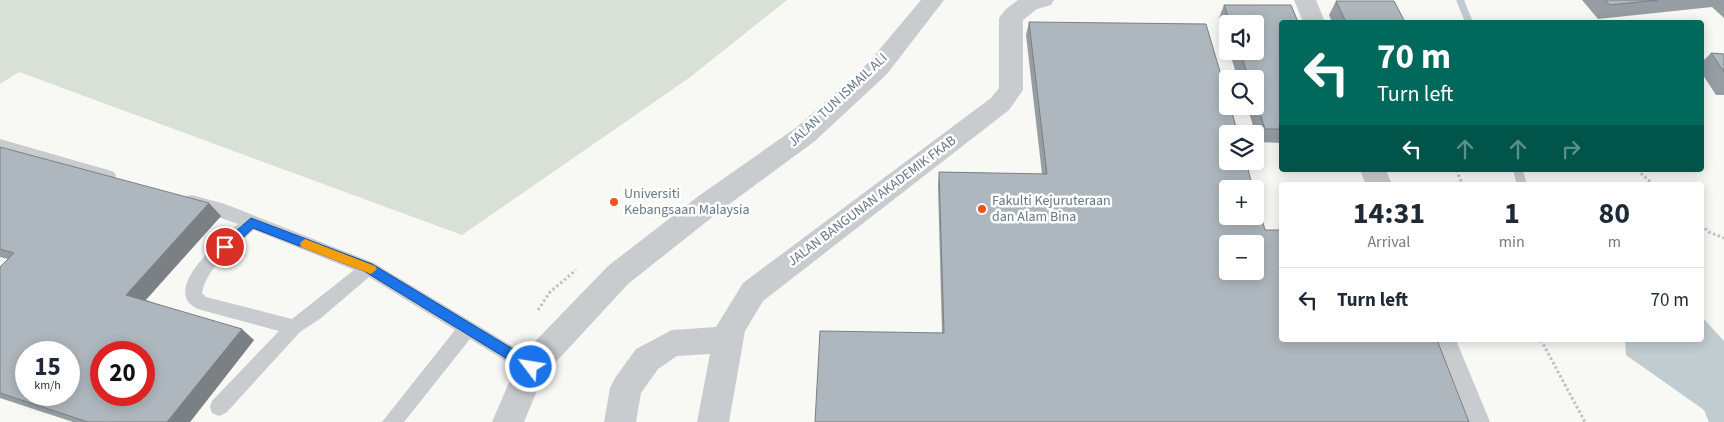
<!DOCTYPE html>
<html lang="en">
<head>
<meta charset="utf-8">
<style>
  :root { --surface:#fff; --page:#f6f6f7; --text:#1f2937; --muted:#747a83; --line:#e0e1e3 }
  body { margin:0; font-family:"Source Sans 3",sans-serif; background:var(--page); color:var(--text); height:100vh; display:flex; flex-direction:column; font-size:19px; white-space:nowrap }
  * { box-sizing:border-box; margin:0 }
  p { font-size:16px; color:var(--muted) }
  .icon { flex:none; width:28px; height:28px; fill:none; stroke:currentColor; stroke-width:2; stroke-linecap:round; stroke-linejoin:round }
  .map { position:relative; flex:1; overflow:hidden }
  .side { position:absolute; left:1279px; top:182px; width:425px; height:160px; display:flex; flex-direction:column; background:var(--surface); border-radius:5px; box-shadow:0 2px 12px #0003 }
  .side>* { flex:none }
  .guide { position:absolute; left:1279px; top:20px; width:425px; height:152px; border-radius:5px; box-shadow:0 2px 12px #0003; background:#00695c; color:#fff; overflow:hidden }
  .buttons { position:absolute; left:1219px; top:15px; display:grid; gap:10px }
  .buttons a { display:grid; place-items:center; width:45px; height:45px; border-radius:5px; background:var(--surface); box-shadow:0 2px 12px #0003; font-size:25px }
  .speed { position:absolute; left:15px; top:341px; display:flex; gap:10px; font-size:25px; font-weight:700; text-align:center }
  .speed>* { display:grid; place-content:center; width:65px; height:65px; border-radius:50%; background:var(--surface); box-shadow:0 2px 12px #0003; line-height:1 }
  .speed small { font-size:12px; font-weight:400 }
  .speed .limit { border:8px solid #d22; background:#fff; color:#111 }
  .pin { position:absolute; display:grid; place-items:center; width:42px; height:42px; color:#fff; margin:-21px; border:2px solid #fff; border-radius:50%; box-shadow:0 1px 5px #0007 }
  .me { position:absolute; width:55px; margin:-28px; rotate:301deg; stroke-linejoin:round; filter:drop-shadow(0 0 4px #0008) }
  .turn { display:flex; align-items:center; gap:18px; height:105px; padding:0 15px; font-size:22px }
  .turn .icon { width:65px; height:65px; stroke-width:2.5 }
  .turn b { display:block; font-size:35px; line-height:42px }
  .lanes { display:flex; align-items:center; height:48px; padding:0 15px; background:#0003; justify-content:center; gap:25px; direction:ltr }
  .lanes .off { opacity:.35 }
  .eta { display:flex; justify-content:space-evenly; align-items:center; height:85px; text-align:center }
  .eta b { font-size:30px; font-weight:700; line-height:35px }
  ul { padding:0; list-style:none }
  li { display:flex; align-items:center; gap:15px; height:65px; padding:0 15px; border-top:1px solid var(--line) }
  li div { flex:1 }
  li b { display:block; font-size:19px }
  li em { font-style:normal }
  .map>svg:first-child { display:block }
</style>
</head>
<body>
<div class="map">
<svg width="1724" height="422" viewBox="0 0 1724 422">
  <rect width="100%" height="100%" fill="#f8f8f5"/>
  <path fill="#d9e1d6" d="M 0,0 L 787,0 L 689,78 L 462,235 L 19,72 L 0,84 Z"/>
  <path fill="#c1ccd1" d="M 1701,316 L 1724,341 L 1724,422 L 1709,422 L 1704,410 L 1626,355 L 1625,340 L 1701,340 Z"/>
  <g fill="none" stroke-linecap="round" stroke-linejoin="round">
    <path fill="#c1ccd1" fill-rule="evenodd" d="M 1456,0 L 1464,0 L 1473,22 L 1465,22 Z
      M 1513,170 L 1523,170 L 1527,185 L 1517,185 Z"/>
    <path stroke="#bfc2c4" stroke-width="3" stroke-dasharray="2.5 2.5" stroke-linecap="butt" d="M 1456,170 L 1463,185
      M 1637,170 L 1654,185
      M 1701,225 L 1709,232 L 1724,238
      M 538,310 L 550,292 L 576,270
      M 1541,340 L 1585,422"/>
    <path fill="#c8cccf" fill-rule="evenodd" d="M 0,139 L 108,170 L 114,172 L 116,176 L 114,180 L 108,182 L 0,151 Z
      M 192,195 L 225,204 L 374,263 L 537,361 L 540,367 L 537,373 L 531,375 L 525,373 L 470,339 L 404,422 L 382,422 L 455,330 L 369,277 L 321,318 L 300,332 L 226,413 L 219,416 L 212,413 L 210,407 L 212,401 L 279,331 L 201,310 C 155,294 222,238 238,224 L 186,206 L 184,201 L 186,196 ZM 254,230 L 354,270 L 292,319 L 206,297 L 202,293 C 207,266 235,247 254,230 Z"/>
    <path fill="#c8cccf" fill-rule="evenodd" d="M 921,0 L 944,0 L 887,74 L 815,141 L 720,211 L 628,284 L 543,376 L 524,422 L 492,422 L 520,357 L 608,266 L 700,195 L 797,127 L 869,62 Z
      M 1018,0 L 1054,0 L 1051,5 L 1037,9 L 1023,20 L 1023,90 L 1009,110 L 763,301 L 745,331 L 729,422 L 697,422 L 710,354 L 677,356 L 658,369 L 641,393 L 636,422 L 604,422 L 610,388 L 615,378 L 636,349 L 672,330 L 716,327 L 743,283 L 991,98 L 999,88 L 999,18 L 1006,9 Z
      M 1294,0 L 1316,0 L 1325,22 L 1303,22 Z
      M 1360,170 L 1386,170 L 1392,185 L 1366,185 Z
      M 1426,340 L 1456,340 L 1490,422 L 1458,422 Z"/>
  </g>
  <path fill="#969da3" d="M 1582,0 L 1724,0 L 1724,18 L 1712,7 L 1598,19 Z
    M 1336,1 L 1405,22 L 1332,22 L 1329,15 Z
    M 1224,5 L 1281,22 L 1281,143 L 1258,142 L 1247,106 L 1255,106 L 1255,79 L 1238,79 L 1229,51 L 1255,51 L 1255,24 L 1228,24 L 1228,45 L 1219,18 Z
    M 1029,22 L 1281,340 L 942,333 L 938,185 L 939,172 L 1042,174 L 1026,35 Z
    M 1711,53 L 1724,54 L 1724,95 L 1716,95 L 1701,72 L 1701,63 Z
    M 0,147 L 221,216 L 146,300 L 254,340 L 190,422 L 73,422 L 0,398 L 0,267 L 8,259 L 0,257 Z"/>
  <path fill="#7a8084" d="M 209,203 L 221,216 L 140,306 L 126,295 Z
    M 242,329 L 254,340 L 190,422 L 167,422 Z"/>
  <path fill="#aeb7bd" stroke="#7a8084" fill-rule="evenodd" d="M 1605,0 L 1658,0 L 1610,5 Z
    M 1336,1 L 1394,1 L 1405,22 L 1346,22 Z
    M 1224,5 L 1291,5 L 1298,22 L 1281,22 L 1281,129 L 1265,129 L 1255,98 L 1255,79 L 1249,79 L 1240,51 L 1255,51 L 1255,24 L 1231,24 Z
    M 1029,22 L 1206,24 L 1228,99 L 1228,106 L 1230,106 L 1238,134 L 1228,134 L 1228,161 L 1246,161 L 1253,189 L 1228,189 L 1228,216 L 1255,216 L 1255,194 L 1265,230 L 1281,230 L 1281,340 L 1437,340 L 1469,422 L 815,422 L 820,331 L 944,333 L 939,172 L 1047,174 ZM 1228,244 L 1255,244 L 1255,271 L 1228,271 Z
    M 1711,53 L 1724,54 L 1724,72 Z
    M 0,147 L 209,203 L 126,295 L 242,329 L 167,422 L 88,422 L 0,393 L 0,267 L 14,253 L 0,249 ZM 26,352 L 69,352 L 69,395 L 26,395 ZM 101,352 L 144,352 L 144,395 L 101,395 Z"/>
  <path fill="#1a73e8" stroke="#114b97" d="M 251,218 L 372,264 L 536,363 L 538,367 L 536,371 L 527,371 L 364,271 L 253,228 L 229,251 L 221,251 L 221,244 Z"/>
  <path fill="#f59e0b" d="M 305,239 L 375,266 L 377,269 L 371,274 L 301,247 L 300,243 Z"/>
  <g fill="#f1541d" stroke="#fff" stroke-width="2">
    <circle cx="614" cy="202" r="5"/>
    <circle cx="982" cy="209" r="5"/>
  </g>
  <g text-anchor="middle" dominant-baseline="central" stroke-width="5" stroke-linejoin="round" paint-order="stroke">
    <g font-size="14" fill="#657889" stroke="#fff">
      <text transform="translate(838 100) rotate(-43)">JALAN TUN ISMAIL ALI</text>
      <text transform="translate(872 201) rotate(-37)">JALAN BANGUNAN AKADEMIK FKAB</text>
    </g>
    <g font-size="14" fill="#657889" stroke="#fff" text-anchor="start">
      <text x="624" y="194">Universiti<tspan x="624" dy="16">Kebangsaan Malaysia</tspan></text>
      <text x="992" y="201">Fakulti Kejuruteraan<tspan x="992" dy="16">dan Alam Bina</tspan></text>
    </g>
  </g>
</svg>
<div class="buttons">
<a><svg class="icon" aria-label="sound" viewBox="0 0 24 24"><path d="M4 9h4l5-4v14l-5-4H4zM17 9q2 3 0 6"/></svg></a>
<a><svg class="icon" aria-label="search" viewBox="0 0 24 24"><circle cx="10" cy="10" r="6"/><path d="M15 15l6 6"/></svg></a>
<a><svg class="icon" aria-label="layers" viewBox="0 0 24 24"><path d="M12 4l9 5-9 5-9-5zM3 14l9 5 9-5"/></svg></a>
<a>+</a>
<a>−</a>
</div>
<div class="speed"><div>15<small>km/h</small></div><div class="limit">20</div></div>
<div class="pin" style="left:225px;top:247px;background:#d93025"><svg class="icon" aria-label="arrive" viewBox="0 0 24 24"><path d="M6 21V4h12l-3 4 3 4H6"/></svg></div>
<svg class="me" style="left:531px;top:367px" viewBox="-20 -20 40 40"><circle r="17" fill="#1a73e8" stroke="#fff" stroke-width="3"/><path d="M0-11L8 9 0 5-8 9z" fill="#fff"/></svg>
<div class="guide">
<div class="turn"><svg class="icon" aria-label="left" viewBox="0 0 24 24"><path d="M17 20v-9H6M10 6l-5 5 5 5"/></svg><div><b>70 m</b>Turn left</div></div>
<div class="lanes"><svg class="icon" aria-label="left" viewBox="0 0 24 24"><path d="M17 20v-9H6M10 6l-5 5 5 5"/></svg><svg class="icon off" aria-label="ahead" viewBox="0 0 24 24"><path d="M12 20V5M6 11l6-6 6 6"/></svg><svg class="icon off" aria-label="ahead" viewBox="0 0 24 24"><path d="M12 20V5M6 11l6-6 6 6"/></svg><svg class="icon off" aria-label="right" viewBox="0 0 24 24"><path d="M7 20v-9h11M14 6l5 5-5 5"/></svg></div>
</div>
<section class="side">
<div class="eta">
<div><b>14:31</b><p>Arrival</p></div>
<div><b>1</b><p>min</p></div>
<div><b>80</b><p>m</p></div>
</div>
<ul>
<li><svg class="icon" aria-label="left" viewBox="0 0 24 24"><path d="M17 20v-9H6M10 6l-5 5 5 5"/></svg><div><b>Turn left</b></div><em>70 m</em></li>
</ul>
</section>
</div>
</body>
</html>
